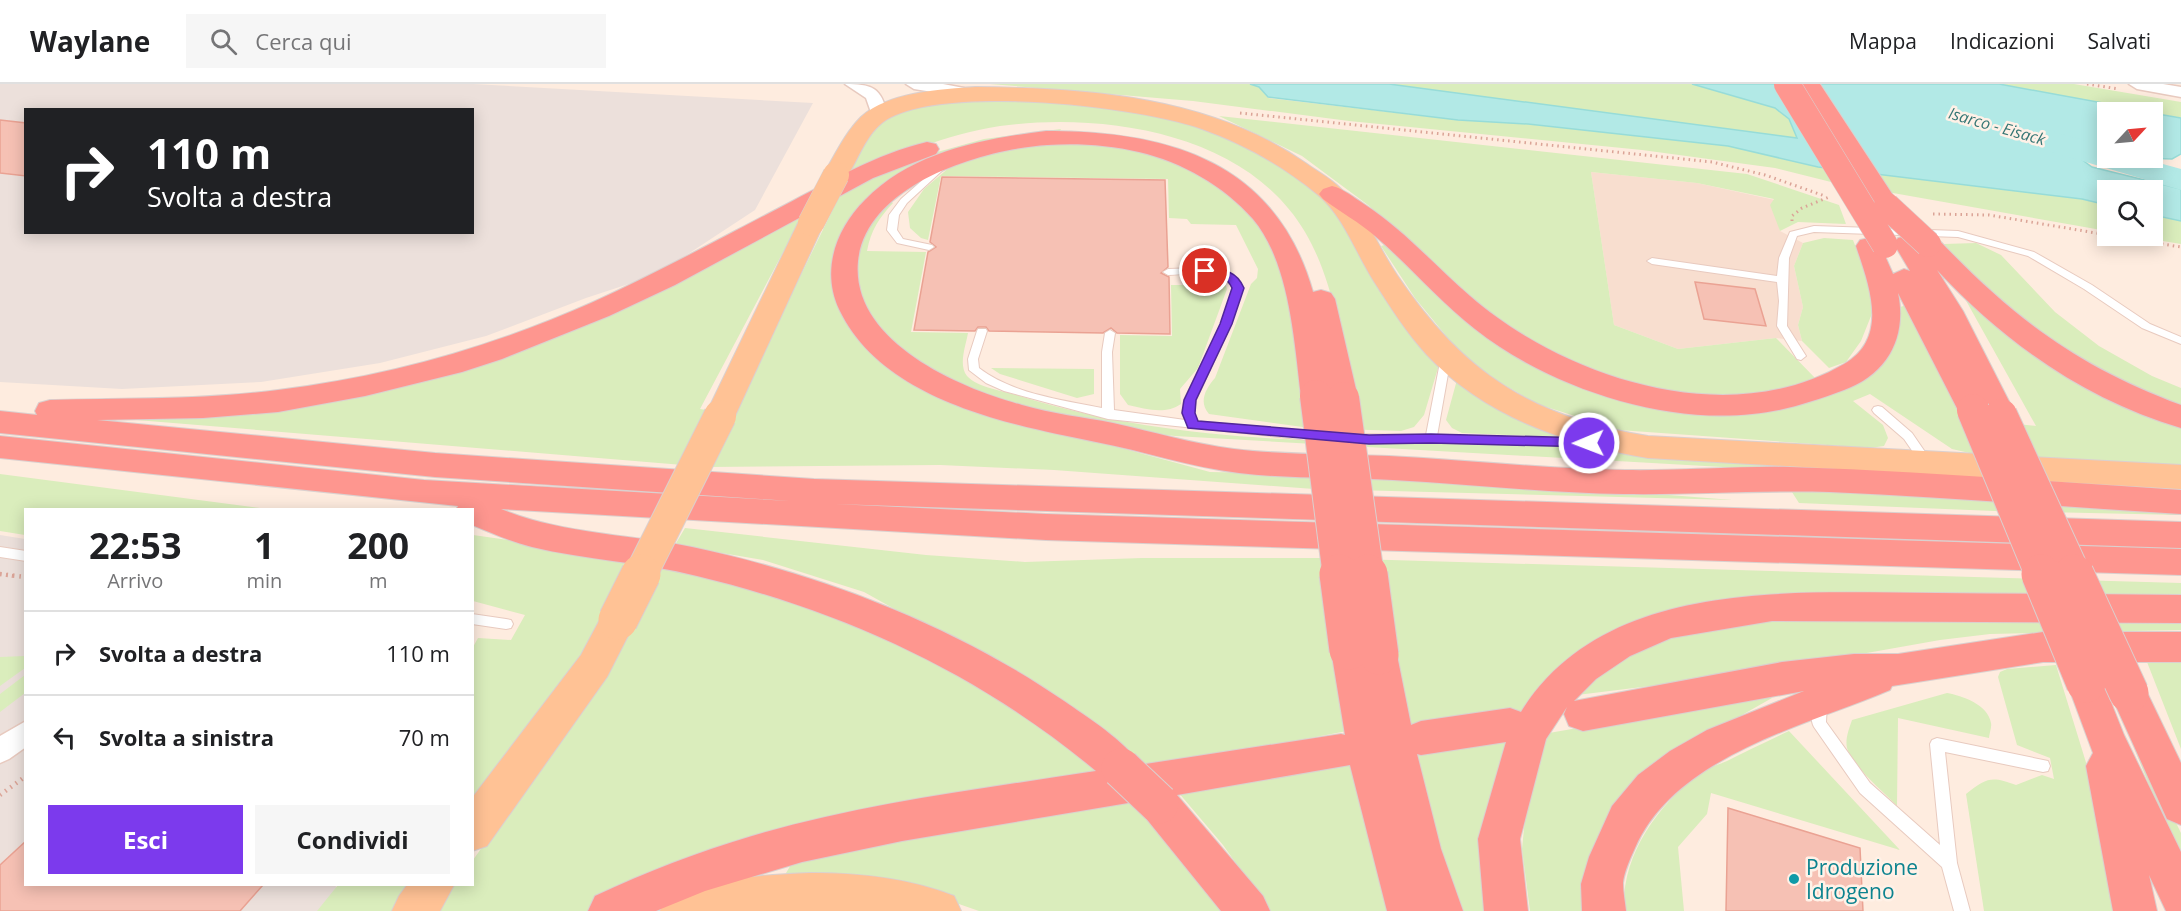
<!DOCTYPE html>
<html lang="it">
<head>
<meta charset="utf-8">
<style>
  :root { --surface:#fff; --page:#f6f6f6; --text:#202124; --muted:#757577; --line:#e0e0e0; --accent:#7c3aed }
  body { margin:0; font-family:"Open Sans",sans-serif; background:var(--page); color:var(--text); height:100vh; display:flex; flex-direction:column; font-size:22px; white-space:nowrap }
  * { box-sizing:border-box; margin:0 }
  p { font-size:20px; color:var(--muted) }
  .icon { flex:none; width:33px; height:33px; fill:none; stroke:currentColor; stroke-width:2; stroke-linecap:round; stroke-linejoin:round }
  .map { position:relative; flex:1; overflow:hidden }
  .panel { position:absolute; left:24px; top:424px; width:450px; height:378px; display:flex; flex-direction:column; background:var(--surface); border-radius:0px; box-shadow:0 3px 15px #0003 }
  .panel>* { flex:none }
  .hud { position:absolute; left:24px; top:24px; width:450px; height:126px; border-radius:0px; box-shadow:0 3px 15px #0003; background:#202124; color:#fff; overflow:hidden }
  .needle { width:39px; rotate:64deg }
  .controls { position:absolute; left:2097px; top:18px; display:grid; gap:12px }
  .controls a { display:grid; place-items:center; width:66px; height:66px; border-radius:0px; background:var(--surface); box-shadow:0 3px 15px #0003; font-size:30px }
  .pin { position:absolute; display:grid; place-items:center; width:51px; height:51px; color:#fff; margin:-26px; border:3px solid #fff; border-radius:50%; box-shadow:0 2px 6px #0007 }
  .me { position:absolute; width:66px; margin:-33px; rotate:269deg; stroke-linejoin:round; filter:drop-shadow(0 0 4px #0008) }
  .turn { display:flex; align-items:center; gap:21px; height:126px; padding:0 24px; font-size:27px }
  .turn .icon { width:78px; height:78px; stroke-width:2.5 }
  .turn b { display:block; font-size:42px; line-height:51px }
  .eta { display:flex; justify-content:space-evenly; align-items:center; height:102px; text-align:center }
  .eta b { font-size:36px; font-weight:700; line-height:42px }
  .cta { display:flex; gap:12px; margin-top:auto; padding:12px 24px }
  .cta a { flex:1; height:69px; border-radius:0px; background:var(--accent); color:#fff; font-size:24px; font-weight:700; line-height:69px; text-align:center }
  .cta a+a { background:var(--page); color:var(--text) }
  ul { padding:0; list-style:none }
  li { display:flex; align-items:center; gap:18px; height:84px; padding:0 24px; border-top:2px solid var(--line) }
  li div { flex:1 }
  li b { display:block; font-size:22px }
  li em { font-style:normal }
  header { display:flex; align-items:center; gap:36px; box-sizing:border-box; height:84px; padding:0 30px; background:var(--surface); border-bottom:2px solid var(--line) }
  header strong { font-size:28px }
  nav { display:flex; gap:33px; margin-inline-start:auto; font-size:21px }
  .search { width:420px; height:54px; background:var(--page); display:flex; align-items:center; gap:15px; box-sizing:border-box; padding:0 21px; border-radius:0px; color:var(--muted); font-size:22px }
  .map>svg:first-child { display:block }
</style>
</head>
<body>
<header>
<strong>Waylane</strong>
<div class="search"><svg class="icon" aria-label="search" viewBox="0 0 24 24"><circle cx="10" cy="10" r="6"/><path d="M15 15l6 6"/></svg>Cerca qui</div>
<nav><a>Mappa</a><a>Indicazioni</a><a>Salvati</a></nav>
</header>
<div class="map">
<svg width="2181" height="827" viewBox="0 0 2181 827">
  <rect width="100%" height="100%" fill="#feecdf"/>
  <path fill="#f8decf" d="M 1591,88 L 1697,99 L 1775,116 L 1780,147 L 1803,159 L 1794,182 L 1803,223 L 1798,241 L 1802,257 L 1776,254 L 1678,265 L 1614,241 Z"/>
  <path fill="#ece0db" fill-rule="evenodd" d="M 0,0 L 473,0 L 813,19 L 755,126 L 656,191 L 586,214 L 486,252 L 380,279 L 261,298 L 122,305 L 0,298 ZM 26,26 L 472,26 L 472,148 L 26,148 Z
    M 0,451 L 25,455 L 26,801 L 335,801 L 348,827 L 0,827 Z"/>
  <path fill="#daedbc" fill-rule="evenodd" d="M 990,0 L 1250,0 L 1259,3 L 1268,14 L 1458,36 L 1528,40 L 1728,62 L 1818,83 L 2082,115 L 2107,121 L 2107,147 L 1831,98 L 1775,84 L 1642,66 L 1349,37 L 1193,17 Z
    M 1389,0 L 1692,0 L 1775,24 L 1789,35 L 1798,55 Z
    M 1999,0 L 2074,0 L 2181,18 L 2181,34 Z
    M 986,14 C 1035,19 1088,19 1136,27 C 1205,39 1290,74 1335,129 C 1371,173 1401,222 1433,267 L 1438,284 L 1424,331 L 1414,343 L 1401,347 L 1310,344 L 1209,330 C 1198,318 1206,304 1215,294 L 1251,200 L 1257,194 L 1258,185 L 1236,141 L 1191,140 L 1187,135 L 1169,134 L 1168,95 L 941,92 L 928,156 L 921,154 L 910,144 L 908,128 L 924,105 L 957,77 L 1010,61 L 1091,56 L 1152,68 L 1224,103 L 1268,151 L 1291,199 L 1337,233 C 1329,203 1321,175 1305,148 C 1247,49 1105,28 1000,42 C 946,50 895,72 846,95 C 852,81 857,64 865,53 C 890,18 948,19 986,14 Z
    M 1219,32 L 1747,90 L 1839,121 L 1846,140 L 1798,138 L 1780,147 L 1770,121 L 1774,115 L 1697,99 L 1591,88 L 1614,241 L 1678,265 L 1776,254 L 1816,295 L 1762,311 L 1684,310 L 1601,291 L 1521,253 L 1482,223 L 1368,121 L 1302,72 Z
    M 1061,45 L 1059,48 L 937,73 L 840,162 L 873,267 L 1073,351 L 1210,388 L 1436,393 L 1733,416 L 1314,405 L 1054,386 L 940,381 L 707,383 L 124,335 L 453,287 L 843,106 L 930,70 L 984,55 ZM 836,119 L 733,330 L 700,325 L 798,140 Z
    M 889,116 L 893,119 C 879,134 871,146 867,167 L 926,168 L 911,248 L 968,249 C 966,261 958,281 967,292 C 978,304 1005,307 1020,312 C 1213,373 1422,353 1621,364 C 1808,375 1994,387 2181,398 L 2181,409 L 1175,352 L 1139,348 L 1036,326 L 966,305 L 921,280 L 876,243 L 856,204 L 854,181 L 863,146 Z
    M 2153,131 L 2181,137 L 2181,160 L 2133,152 L 2152,152 Z
    M 1824,154 L 1853,156 L 1872,206 L 1873,227 L 1861,257 L 1846,278 L 1829,284 L 1802,257 L 1798,241 L 1803,223 L 1794,182 L 1803,159 Z
    M 1976,159 L 2001,171 L 2055,228 L 2099,262 L 2152,292 L 2181,304 L 2181,326 L 2077,279 L 1997,219 L 1944,160 Z
    M 1388,160 L 1546,282 L 1737,326 L 1890,268 L 1898,247 L 1900,223 L 1907,221 L 1961,334 L 2036,342 L 1964,213 L 2181,339 L 2181,382 L 1974,370 L 1952,365 L 1870,310 L 1853,317 L 1883,341 L 1888,354 L 1884,362 L 1870,364 L 1619,346 L 1537,320 L 1491,293 L 1457,265 L 1415,214 L 1381,162 Z
    M 1190,193 L 1215,195 L 1225,199 L 1227,205 L 1198,284 L 1180,305 L 1181,320 C 1165,331 1146,325 1128,321 L 1120,310 L 1120,251 L 1172,252 L 1171,201 L 1190,201 Z
    M 991,284 L 1094,285 L 1094,310 L 1077,314 L 1000,290 Z
    M 1458,292 L 1576,354 L 1462,349 L 1452,344 L 1446,336 Z
    M 0,390 L 275,426 L 26,426 L 25,451 L 0,447 Z
    M 1790,405 L 2181,425 L 2181,431 L 1994,427 L 1799,419 Z
    M 685,444 L 926,471 L 1025,478 L 1142,474 L 1323,474 L 2181,499 L 2181,519 L 1688,523 L 1522,631 L 1347,647 L 1144,686 L 1015,592 L 864,508 L 763,476 L 675,461 Z
    M 473,451 L 627,473 L 852,533 L 1024,628 L 1102,689 L 616,827 L 435,827 L 454,801 L 472,801 L 473,776 L 540,682 L 559,609 L 473,728 L 473,563 L 478,554 L 511,556 L 525,531 L 473,517 Z
    M 1763,536 L 2181,537 L 2181,546 L 1990,550 L 1940,556 L 1748,590 L 1577,611 L 1600,588 L 1658,554 Z
    M 25,572 L 25,584 L 0,602 L 0,573 Z
    M 2147,578 L 2181,579 L 2181,665 Z
    M 2056,581 L 2088,685 L 2123,827 L 1984,827 L 1966,710 C 1987,693 1992,692 2016,701 L 2042,691 L 2054,695 L 2050,674 L 2017,661 L 1998,593 L 2000,588 L 2007,585 Z
    M 25,591 L 25,609 L 0,628 L 0,610 Z
    M 2111,606 L 2181,749 L 2181,775 L 2173,761 Z
    M 1947,609 C 1962,612 1988,620 1991,639 C 1992,643 1989,650 1989,654 L 1898,634 L 1897,722 C 1884,708 1852,682 1847,664 C 1845,655 1849,645 1852,636 Z
    M 1766,611 L 1772,614 L 1645,686 L 1617,721 L 1591,827 L 1530,827 L 1522,765 L 1529,695 L 1549,649 Z
    M 1789,647 L 1900,766 L 1711,709 L 1707,730 L 1678,763 L 1684,827 L 1624,827 C 1621,773 1656,723 1698,691 C 1706,685 1717,681 1727,677 C 1747,667 1768,657 1789,647 Z
    M 1512,655 L 1496,827 L 1463,827 L 1438,767 L 1412,670 Z
    M 1354,678 L 1395,827 L 1270,827 L 1223,761 L 1178,708 Z
    M 1131,716 L 1227,827 L 979,827 L 910,803 L 794,796 L 786,789 L 792,779 L 883,753 Z
    M 338,801 L 418,801 L 398,827 L 317,827 Z"/>
  <path fill="#b2e9e6" stroke="#97dcd8" stroke-width="1.5" d="M 1250,0 L 1389,0 L 1797,54 L 1789,35 L 1775,24 L 1692,0 L 1999,0 L 2152,28 L 2108,28 L 2107,71 L 2081,75 L 2092,83 L 2181,105 L 2181,137 L 2153,131 L 2152,106 L 2108,106 L 2107,121 L 2082,115 L 1818,83 L 1728,62 L 1528,40 L 1458,36 L 1268,13 L 1259,3 Z
    M 2152,29 L 2181,34 L 2181,70 L 2172,75 L 2143,74 L 2152,74 Z"/>
  <g fill="none" stroke-linecap="round" stroke-linejoin="round">
    <path fill="#b2e9e6" fill-rule="evenodd" d="M 2040,44 L 2108,63 L 2108,74 L 2141,74 L 2181,85 L 2181,106 L 2028,61 L 2024,54 L 2028,47 Z"/>
  </g>
  <path fill="#f6c1b4" stroke="#eaa293" stroke-width="1.5" d="M 0,36 L 26,39 L 26,92 L 0,89 Z
    M 942,93 L 1165,96 L 1168,183 L 1161,189 L 1169,193 L 1170,250 L 1117,249 L 1111,244 L 1103,249 L 989,247 L 986,243 L 978,243 L 975,247 L 914,246 L 928,168 L 936,163 L 930,158 Z
    M 1695,198 L 1755,205 L 1766,242 L 1704,235 Z
    M 1728,724 L 1860,764 L 1863,827 L 1726,827 Z
    M 26,757 L 26,801 L 263,801 L 240,827 L 0,827 L 0,781 Z"/>
  <g fill="none" stroke-linecap="round" stroke-linejoin="round">
    <defs>
      <path id="lane" d="M 942,79 L 945,80 L 945,84 L 907,119 L 899,131 L 897,146 L 903,155 L 932,161 L 934,163 L 929,166 L 897,159 L 887,146 L 889,131 L 901,115 Z
        M 1814,142 L 1958,147 L 2034,168 L 2092,201 L 2150,240 L 2181,253 L 2181,260 L 2142,244 L 2084,205 L 2028,172 L 1958,153 L 1814,148 L 1797,152 L 1789,174 L 1787,242 L 1806,272 L 1801,276 L 1797,275 L 1777,242 L 1779,217 L 1777,198 L 1652,180 L 1647,177 L 1652,174 L 1777,192 L 1779,174 L 1790,148 Z
        M 1197,184 C 1217,184 1232,187 1243,204 L 1231,240 L 1196,316 L 1194,329 L 1197,337 L 1319,349 L 1325,353 L 1323,356 L 1319,357 L 1108,335 L 1004,307 L 986,299 L 969,286 L 968,275 L 977,247 L 978,245 L 986,245 L 987,247 L 978,275 L 979,284 C 1013,310 1062,316 1102,324 L 1102,268 L 1105,249 L 1110,246 L 1115,249 L 1112,268 L 1114,326 L 1185,336 L 1182,329 L 1184,316 L 1221,240 L 1233,204 C 1219,184 1189,190 1168,191 L 1163,188 L 1168,185 Z
        M 1446,269 L 1451,273 L 1437,352 L 1595,355 L 1601,359 L 1599,362 L 1344,357 L 1342,354 L 1348,350 L 1426,351 L 1441,273 Z
        M 1878,322 L 1882,323 L 1912,349 L 1932,378 L 1930,381 L 1922,381 L 1904,355 L 1874,329 L 1872,326 L 1874,323 Z
        M 0,463 L 26,467 L 26,477 L 0,473 Z
        M 472,530 L 506,535 L 511,536 L 513,540 L 511,544 L 506,545 L 472,540 Z
        M 1820,613 L 1825,615 L 1827,619 L 1826,638 L 1870,699 L 1940,761 L 1930,660 L 1932,656 L 1937,654 L 2048,677 L 2050,682 L 2048,687 L 2043,688 L 1945,668 L 1957,779 L 1970,827 L 1954,827 L 1942,783 L 1860,709 L 1814,643 C 1810,636 1811,622 1815,615 Z"/>
      <path id="street" d="M 845,0 C 871,0 882,3 887,31 L 885,34 L 873,34 L 866,14 Z
        M 906,0 L 943,0 L 964,4 L 966,7 L 958,12 L 914,5 Z
        M 2129,0 L 2163,0 L 2181,3 L 2181,13 L 2137,5 Z
        M 26,637 L 26,663 L 9,675 L 0,679 L 0,652 Z"/>
      <path id="primary" d="M 976,3 C 1090,4 1212,13 1307,80 C 1318,88 1330,94 1340,104 C 1365,128 1378,163 1397,191 C 1463,289 1531,333 1648,352 L 2181,381 L 2181,405 L 1648,374 C 1567,361 1484,332 1427,271 C 1407,249 1391,224 1375,199 C 1356,170 1344,132 1317,110 C 1283,82 1244,60 1202,45 C 1138,22 944,0 886,36 C 865,50 858,77 845,96 L 836,99 L 827,96 L 823,91 C 835,71 845,49 861,33 C 888,8 942,5 976,3 Z
        M 811,131 L 820,133 L 824,139 L 735,332 L 731,340 L 720,343 L 709,340 L 705,332 L 798,139 L 802,133 Z
        M 618,521 L 631,526 L 636,536 L 607,593 L 487,762 L 472,767 L 472,714 L 581,571 L 605,526 Z
        M 810,789 C 860,789 908,794 954,812 L 961,827 L 660,827 L 667,812 C 711,794 763,791 810,789 Z
        M 407,801 L 454,801 L 440,827 L 392,827 L 399,812 Z"/>
      <path id="highway" d="M 1798,0 L 1820,0 L 1900,122 L 1896,127 L 1887,130 L 1878,127 Z
        M 1046,47 C 1168,47 1276,77 1313,208 L 1321,206 L 1331,209 L 1335,215 L 1358,314 L 1354,321 L 1343,325 L 1332,321 L 1329,316 L 1327,319 L 1316,322 L 1305,319 L 1301,312 C 1294,257 1290,179 1253,135 C 1224,102 1182,78 1139,68 C 1110,61 1077,59 1047,61 C 983,65 866,100 858,177 C 850,257 958,304 1022,321 C 1052,330 1083,333 1113,339 C 1154,348 1193,360 1234,365 C 1284,371 1339,370 1389,372 C 1468,376 1546,385 1625,386 C 1680,387 1735,382 1790,383 C 1921,387 2051,398 2181,406 L 2181,430 C 2064,423 1947,413 1830,408 C 1761,406 1693,411 1624,410 C 1547,409 1470,400 1393,396 C 1342,393 1289,395 1239,389 C 1190,383 1144,367 1096,358 C 1007,340 882,316 839,225 C 821,186 836,145 865,116 C 912,68 982,55 1046,47 Z
        M 927,58 L 936,60 L 939,65 L 936,70 L 873,94 L 675,201 L 609,232 L 502,275 L 462,288 L 365,312 L 278,328 L 203,334 L 97,336 L 435,369 L 814,395 L 2181,438 L 2181,464 L 835,420 L 1046,430 L 2181,465 L 2181,491 L 1046,456 L 501,425 C 561,450 629,450 692,463 C 823,491 953,541 1064,617 C 1084,631 1130,660 1139,681 L 1341,650 L 1345,651 L 1331,566 L 1336,555 L 1349,551 L 1362,555 L 1365,562 L 1379,556 L 1392,560 L 1397,571 L 1411,641 L 1421,637 L 1510,624 L 1521,628 C 1605,492 1797,509 1936,509 C 2018,510 2099,510 2181,511 L 2181,539 L 1772,537 L 1671,554 L 1630,572 L 1596,595 L 1574,617 L 1782,578 L 1854,570 L 1898,570 L 2043,548 L 2181,548 L 2181,578 L 2043,578 L 1892,602 L 1890,606 C 1805,642 1675,672 1635,764 C 1630,775 1624,788 1623,799 C 1623,808 1625,818 1626,827 L 1582,827 L 1581,800 L 1589,773 L 1612,722 L 1638,691 L 1670,667 L 1707,646 L 1804,607 L 1583,647 L 1569,642 L 1564,630 L 1567,623 L 1546,655 L 1520,755 L 1528,827 L 1484,827 L 1478,755 L 1506,658 L 1421,671 L 1417,670 L 1441,765 L 1463,827 L 1387,827 L 1350,681 L 1177,711 L 1263,812 L 1270,827 L 1221,827 L 1145,733 L 1139,720 L 1140,717 L 902,757 L 802,778 L 705,807 L 656,827 L 588,827 L 595,812 C 646,788 698,768 752,752 C 864,719 981,705 1096,687 C 980,590 844,527 697,492 C 643,478 586,476 532,463 C 511,458 492,449 472,441 L 472,426 L 456,426 L 458,422 L 0,374 L 0,352 L 424,396 L 790,417 L 435,393 L 0,349 L 0,327 L 37,331 L 35,327 L 39,319 L 50,316 C 126,314 203,316 278,306 C 386,293 492,263 591,219 C 657,189 719,155 783,122 C 829,98 876,70 927,58 Z
        M 1332,102 C 1344,105 1353,113 1364,120 C 1403,145 1434,181 1470,212 C 1564,294 1728,348 1844,280 C 1890,254 1869,201 1856,162 L 1860,156 L 1869,154 L 1878,156 L 1893,190 L 1904,185 L 1910,187 L 1894,160 L 1898,154 L 1907,152 L 1918,156 L 1928,152 L 1937,154 C 2013,234 2077,282 2181,321 L 2181,344 C 2085,316 2004,258 1937,186 L 1963,227 L 2016,331 L 2012,339 L 2001,342 L 1990,339 L 1985,331 L 1973,337 L 1962,334 L 1898,209 C 1907,253 1888,290 1844,306 C 1814,317 1785,327 1752,330 C 1660,340 1547,302 1475,245 C 1439,217 1410,182 1375,152 C 1359,138 1340,128 1323,115 L 1319,110 L 1323,105 Z
        M 2086,583 L 2099,588 L 2124,651 L 2181,768 L 2181,827 L 2166,827 L 2149,791 L 2157,827 L 2113,827 L 2086,682 L 2093,669 L 2067,599 L 2073,588 Z
        M 2129,593 L 2142,598 L 2181,679 L 2181,741 L 2167,735 L 2110,609 L 2116,598 Z"/>
    </defs>
    <use href="#lane" stroke="#e8cabf" stroke-width="2"/>
    <use href="#street" stroke="#e8cabf" stroke-width="3"/>
    <use href="#primary" stroke="#dbd0cf" stroke-width="2"/>
    <use href="#highway" stroke="#dbd0cf" stroke-width="2"/>
    <path stroke="#dba497" stroke-width="3" stroke-dasharray="1.5 4" stroke-linecap="butt" d="M 2087,0 L 2119,5
      M 1240,29 L 1712,78 L 1765,91 L 1825,112
      M 1933,130 L 1989,131 L 2108,151
      M 1792,137 L 1792,132 L 1802,124 L 1829,113
      M 2113,152 L 2181,163"/>
    <path stroke="#dba497" stroke-width="4" stroke-dasharray="1.5 4.5" stroke-linecap="butt" d="M 0,490 L 13,492"/>
    <path stroke="#dba497" stroke-width="4.5" stroke-dasharray="1.5 5" stroke-linecap="butt" d="M 0,490 L 26,493
      M 0,711 L 26,692"/>
    <use href="#lane" fill="#fff" fill-rule="evenodd"/>
    <use href="#street" fill="#fff" fill-rule="evenodd"/>
    <use href="#primary" fill="#ffc295" fill-rule="evenodd"/>
    <use href="#highway" fill="#fe968f" fill-rule="evenodd"/>
    <defs>
      <path id="primary-bridge-far2" d="M 811,139 L 836,91"/>
      <path id="primary-bridge-far1" d="M 640,492 L 720,332"/>
      <path id="primary-bridge" d="M 618,536 L 641,490"/>
      <path id="highway-bridge-far2" d="M 1787,0 L 1885,161
        M 1887,122 L 1928,160"/>
      <path id="highway-bridge-far1" d="M 1316,312 L 1339,492
        M 1343,314 L 1368,492
        M 1973,326 L 2042,492
        M 2001,331 L 2075,492"/>
      <path id="highway-bridge" d="M 1339,490 L 1349,566
        M 1368,490 L 1379,571
        M 2041,490 L 2086,599
        M 2074,490 L 2129,609
        M 1121,684 L 1159,720"/>
    </defs>
    <use href="#primary-bridge-far2" stroke="#dbd0cf" stroke-width="27" stroke-linecap="butt"/>
    <use href="#primary-bridge-far1" stroke="#dbd0cf" stroke-width="34" stroke-linecap="butt"/>
    <use href="#primary-bridge" stroke="#dbd0cf" stroke-width="41" stroke-linecap="butt"/>
    <use href="#highway-bridge-far2" stroke="#dbd0cf" stroke-width="27" stroke-linecap="butt"/>
    <use href="#highway-bridge-far1" stroke="#dbd0cf" stroke-width="34" stroke-linecap="butt"/>
    <use href="#highway-bridge" stroke="#dbd0cf" stroke-width="41" stroke-linecap="butt"/>
    <use href="#primary-bridge-far2" stroke="#ffc295" stroke-width="26"/>
    <use href="#primary-bridge-far1" stroke="#ffc295" stroke-width="32"/>
    <use href="#primary-bridge" stroke="#ffc295" stroke-width="39"/>
    <use href="#highway-bridge-far2" stroke="#fe968f" stroke-width="26"/>
    <use href="#highway-bridge-far1" stroke="#fe968f" stroke-width="32"/>
    <use href="#highway-bridge" stroke="#fe968f" stroke-width="39"/>
  </g>
  <path fill="#7c3aed" stroke="#51269a" stroke-width="1.5" d="M 1205,184 C 1224,186 1236,186 1244,204 L 1232,240 L 1196,316 L 1195,329 L 1198,337 L 1369,351 L 1431,350 L 1589,354 L 1595,359 L 1589,363 L 1431,359 L 1369,360 L 1188,344 L 1182,329 L 1184,316 L 1220,240 L 1232,204 C 1226,190 1215,193 1201,190 L 1201,185 Z"/>
  <circle fill="#0f9aa8" stroke="#fff1e7" stroke-width="2" cx="1794" cy="795" r="6"/>
  <g text-anchor="middle" dominant-baseline="central" stroke-width="5" stroke-linejoin="round" paint-order="stroke">
    <g font-size="16" font-style="italic" fill="#357674" stroke="#fff1e7">
      <text transform="translate(1997 42) rotate(16)">Isarco - Eisack</text>
    </g>
    <g font-size="21" fill="#0d838f" stroke="#fff1e7" text-anchor="start">
      <text x="1806" y="783">Produzione<tspan x="1806" dy="24">Idrogeno</tspan></text>
    </g>
  </g>
</svg>
<div class="controls">
<a><svg class="needle" viewBox="-14 -14 28 28"><path d="M0-13l5 13h-10z" fill="#e53935"/><path d="M0 13l5-13h-10z" fill="#757577"/></svg></a>
<a><svg class="icon" aria-label="search" viewBox="0 0 24 24"><circle cx="10" cy="10" r="6"/><path d="M15 15l6 6"/></svg></a>
</div>
<div class="pin" style="left:1205px;top:187px;background:#d93025"><svg class="icon" aria-label="arrive" viewBox="0 0 24 24"><path d="M6 21V4h12l-3 4 3 4H6"/></svg></div>
<svg class="me" style="left:1589px;top:359px" viewBox="-20 -20 40 40"><circle r="17" fill="#7c3aed" stroke="#fff" stroke-width="3"/><path d="M0-11L8 9 0 5-8 9z" fill="#fff"/></svg>
<div class="hud">
<div class="turn"><svg class="icon" aria-label="right" viewBox="0 0 24 24"><path d="M7 20v-9h11M14 6l5 5-5 5"/></svg><div><b>110 m</b>Svolta a destra</div></div>
</div>
<section class="panel">
<div class="eta">
<div><b>22:53</b><p>Arrivo</p></div>
<div><b>1</b><p>min</p></div>
<div><b>200</b><p>m</p></div>
</div>
<ul>
<li><svg class="icon" aria-label="right" viewBox="0 0 24 24"><path d="M7 20v-9h11M14 6l5 5-5 5"/></svg><div><b>Svolta a destra</b></div><em>110 m</em></li>
<li><svg class="icon" aria-label="left" viewBox="0 0 24 24"><path d="M17 20v-9H6M10 6l-5 5 5 5"/></svg><div><b>Svolta a sinistra</b></div><em>70 m</em></li>
</ul>
<div class="cta"><a>Esci</a><a>Condividi</a></div>
</section>
</div>
</body>
</html>
